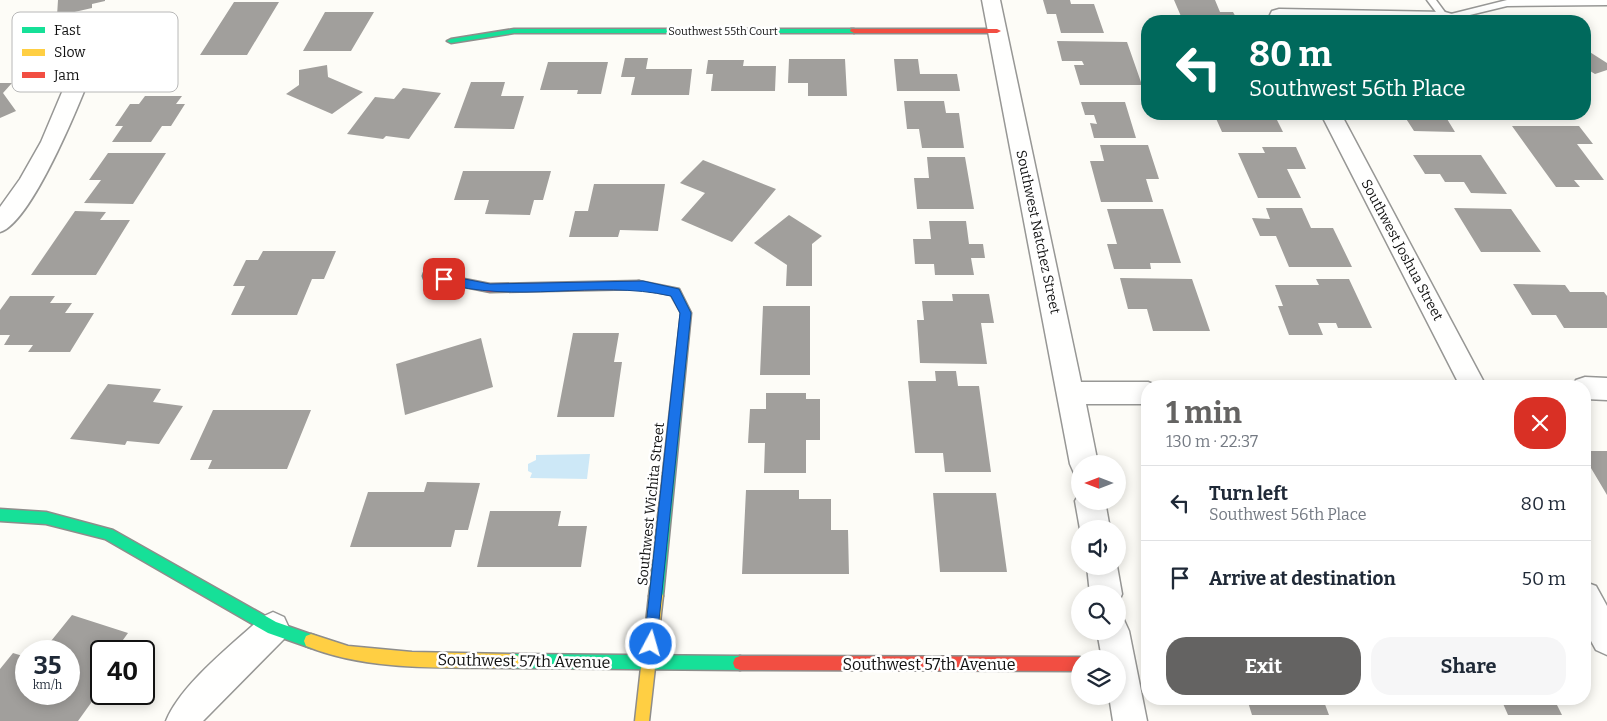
<!DOCTYPE html>
<html lang="en">
<head>
<meta charset="utf-8">
<style>
  :root { --surface:#fff; --page:#f6f6f7; --text:#1f2937; --muted:#747a83; --line:#e0e1e3; --accent:#646362 }
  body { margin:0; font-family:Bitter,serif; background:var(--page); color:var(--text); height:100vh; display:flex; flex-direction:column; font-size:19px; white-space:nowrap }
  * { box-sizing:border-box; margin:0 }
  p { font-size:16px; color:var(--muted) }
  .icon { flex:none; width:28px; height:28px; fill:none; stroke:currentColor; stroke-width:2; stroke-linecap:round; stroke-linejoin:round }
  .map { position:relative; flex:1; overflow:hidden }
  .panel { position:absolute; left:1141px; top:380px; width:450px; height:325px; display:flex; flex-direction:column; background:var(--surface); border-radius:20px; box-shadow:0 2px 12px #0003 }
  .panel>* { flex:none }
  .banner { position:absolute; left:1141px; top:15px; width:450px; height:105px; border-radius:20px; box-shadow:0 2px 12px #0003; background:#00695c; color:#fff; overflow:hidden }
  .needle { width:32px; rotate:270deg }
  .buttons { position:absolute; left:1071px; top:455px; display:grid; gap:10px }
  .buttons a { display:grid; place-items:center; width:55px; height:55px; border-radius:50%; background:var(--surface); box-shadow:0 2px 12px #0003; font-size:25px }
  .speed { position:absolute; left:15px; top:640px; display:flex; gap:10px; font-size:25px; font-weight:700; text-align:center }
  .speed>* { display:grid; place-content:center; width:65px; height:65px; border-radius:50%; background:var(--surface); box-shadow:0 2px 12px #0003; line-height:1 }
  .speed small { font-size:12px; font-weight:400 }
  .speed .limit { border:2px solid #111; border-radius:8px; background:#fff; color:#111 }
  .pin { position:absolute; display:grid; place-items:center; width:42px; height:42px; color:#fff; margin:-21px; border-radius:10px; box-shadow:0 2px 8px #0006 }
  .me { position:absolute; width:55px; margin:-28px; rotate:6deg; stroke-linejoin:round; filter:drop-shadow(0 0 4px #0008) }
  .turn { display:flex; align-items:center; gap:18px; height:105px; padding:0 25px; font-size:22px }
  .turn .icon { width:65px; height:65px; stroke-width:2.5 }
  .turn b { display:block; font-size:35px; line-height:42px }
  .round { display:grid; place-items:center; flex:none; width:52px; height:52px; border-radius:20px; background:var(--page) }
  .head { display:flex; align-items:center; justify-content:space-between; height:85px; padding:0 25px }
  h1 { font-size:30px; font-weight:700; line-height:38px; color:var(--accent) }
  .action { display:flex; gap:10px; margin-top:auto; padding:10px 25px }
  .action a { flex:1; height:58px; border-radius:20px; background:var(--accent); color:#fff; font-size:20px; font-weight:700; line-height:58px; text-align:center }
  .action a+a { background:var(--page); color:var(--text) }
  ul { padding:0; list-style:none }
  li { display:flex; align-items:center; gap:15px; height:75px; padding:0 25px; border-top:1px solid var(--line) }
  li div { flex:1 }
  li b { display:block; font-size:19px }
  li em { font-style:normal }
  .map>svg:first-child { display:block }
</style>
</head>
<body>
<div class="map">
<svg width="1607" height="721" viewBox="0 0 1607 721">
  <rect width="100%" height="100%" fill="#fdfcf7"/>
  <path fill="#cde8f7" d="M 590,454 L 587,479 L 530,478 L 532,473 L 528,471 L 528,464 L 536,460 L 536,455 Z"/>
  <path fill="#a19f9c" d="M 58,0 L 105,0 L 105,1 L 92,4 L 92,8 L 57,16 Z
    M 1043,0 L 1070,0 L 1071,4 L 1094,4 L 1104,33 L 1061,33 L 1056,14 L 1047,14 Z
    M 1174,0 L 1215,0 L 1220,12 L 1233,12 L 1238,21 L 1183,21 Z
    M 234,2 L 279,2 L 247,55 L 200,55 Z
    M 325,12 L 374,12 L 351,51 L 303,51 Z
    M 1057,41 L 1127,42 L 1142,85 L 1080,85 L 1074,65 L 1084,65 L 1082,61 L 1062,61 Z
    M 1585,49 L 1607,63 L 1607,70 L 1595,74 L 1585,68 Z
    M 625,58 L 648,58 L 646,69 L 692,69 L 689,95 L 631,95 L 635,77 L 621,77 Z
    M 789,59 L 845,59 L 847,96 L 808,96 L 808,83 L 788,83 Z
    M 894,59 L 918,59 L 920,74 L 957,74 L 960,91 L 897,91 Z
    M 708,60 L 744,60 L 743,66 L 776,66 L 775,91 L 711,91 L 713,74 L 706,74 Z
    M 548,62 L 608,62 L 601,94 L 577,94 L 578,90 L 540,90 Z
    M 327,65 L 328,77 L 363,92 L 332,114 L 286,94 L 299,85 L 299,70 Z
    M 471,82 L 505,82 L 501,96 L 524,96 L 514,129 L 454,128 Z
    M 0,83 L 12,83 L 3,93 L 16,111 L 0,118 Z
    M 403,88 L 441,93 L 409,139 L 386,136 L 383,139 L 347,134 L 375,97 L 394,99 Z
    M 145,96 L 182,96 L 176,104 L 185,104 L 171,126 L 162,126 L 151,142 L 112,142 L 123,126 L 115,126 L 130,104 L 139,104 Z
    M 904,101 L 944,101 L 946,113 L 959,113 L 964,148 L 922,148 L 919,129 L 907,129 Z
    M 1081,102 L 1125,102 L 1136,138 L 1094,138 L 1090,123 L 1097,124 L 1094,115 L 1085,115 Z
    M 1214,114 L 1274,114 L 1283,132 L 1222,132 Z
    M 1403,114 L 1444,114 L 1455,132 L 1414,131 Z
    M 1512,126 L 1579,126 L 1593,144 L 1577,144 L 1604,180 L 1574,180 L 1580,187 L 1556,187 Z
    M 1100,145 L 1148,145 L 1159,179 L 1146,179 L 1153,202 L 1101,202 L 1090,161 L 1104,161 Z
    M 1262,147 L 1296,147 L 1306,169 L 1287,169 L 1301,198 L 1258,198 L 1238,153 L 1265,153 Z
    M 108,153 L 166,153 L 133,204 L 84,203 L 101,180 L 89,180 Z
    M 1413,155 L 1481,155 L 1507,194 L 1471,193 L 1464,182 L 1445,182 L 1440,174 L 1425,174 Z
    M 927,157 L 965,157 L 974,209 L 917,209 L 914,178 L 929,178 Z
    M 703,160 L 776,189 L 732,242 L 681,220 L 705,193 L 680,183 Z
    M 463,171 L 551,171 L 543,200 L 534,200 L 530,215 L 485,214 L 489,200 L 454,200 Z
    M 594,184 L 665,184 L 658,231 L 620,230 L 618,237 L 569,237 L 575,211 L 588,211 Z
    M 1266,208 L 1302,208 L 1311,228 L 1333,228 L 1352,267 L 1289,267 L 1276,236 L 1260,236 L 1252,218 L 1270,219 Z
    M 1454,208 L 1511,209 L 1541,252 L 1481,252 Z
    M 1107,209 L 1163,209 L 1181,263 L 1150,263 L 1151,269 L 1114,269 L 1107,244 L 1117,244 Z
    M 75,211 L 106,212 L 100,220 L 130,220 L 96,275 L 31,275 Z
    M 789,215 L 822,236 L 812,244 L 812,286 L 786,286 L 787,265 L 754,243 Z
    M 929,221 L 966,221 L 969,244 L 983,244 L 985,258 L 971,258 L 974,275 L 935,275 L 934,264 L 915,264 L 913,239 L 931,239 Z
    M 263,251 L 336,251 L 324,279 L 312,279 L 297,315 L 231,315 L 245,286 L 233,286 L 246,260 L 258,260 Z
    M 1120,278 L 1192,279 L 1210,331 L 1153,331 L 1147,309 L 1128,309 Z
    M 1316,279 L 1349,279 L 1372,328 L 1338,328 L 1336,323 L 1318,323 L 1323,335 L 1289,335 L 1278,306 L 1283,306 L 1275,285 L 1319,285 Z
    M 1513,284 L 1565,285 L 1570,292 L 1604,292 L 1607,296 L 1607,328 L 1564,328 L 1556,315 L 1532,315 Z
    M 952,294 L 989,294 L 994,323 L 981,323 L 987,364 L 920,363 L 917,320 L 924,320 L 922,301 L 953,301 Z
    M 10,296 L 55,296 L 50,303 L 72,303 L 65,313 L 94,313 L 70,352 L 28,352 L 33,345 L 4,345 L 10,335 L 0,335 L 0,310 Z
    M 763,306 L 810,306 L 810,375 L 760,375 Z
    M 573,333 L 619,333 L 614,362 L 622,362 L 614,417 L 557,417 Z
    M 481,338 L 493,387 L 405,415 L 396,364 Z
    M 935,371 L 956,371 L 958,386 L 979,386 L 991,472 L 945,472 L 943,453 L 915,453 L 908,381 L 936,381 Z
    M 108,384 L 161,389 L 153,402 L 183,406 L 159,444 L 127,441 L 125,445 L 70,439 Z
    M 766,393 L 806,393 L 806,399 L 820,399 L 820,440 L 806,440 L 806,473 L 764,473 L 765,443 L 748,443 L 750,409 L 766,409 Z
    M 213,410 L 311,410 L 287,469 L 208,469 L 212,460 L 190,460 Z
    M 1585,451 L 1607,451 L 1607,495 L 1585,458 Z
    M 427,482 L 480,483 L 468,530 L 455,530 L 451,547 L 350,547 L 368,492 L 424,492 Z
    M 746,490 L 799,490 L 799,499 L 831,499 L 831,530 L 848,530 L 849,574 L 742,574 Z
    M 933,493 L 996,493 L 1007,572 L 940,572 Z
    M 490,511 L 561,511 L 558,526 L 587,526 L 581,567 L 477,567 Z
    M 72,615 L 128,633 L 115,651 L 101,651 L 101,670 L 93,680 L 101,683 L 101,689 L 78,721 L 0,721 L 0,669 L 13,653 L 26,657 L 26,694 L 69,694 L 69,651 L 43,651 Z
    M 1247,699 L 1323,699 L 1329,715 L 1252,715 Z
    M 1501,699 L 1554,699 L 1562,715 L 1508,715 Z"/>
  <g fill="none" stroke-linecap="round" stroke-linejoin="round">
    <defs>
      <path id="lane" d="M 1427,0 L 1436,0 L 1447,15 L 1507,0 L 1607,0 L 1607,5 L 1507,6 L 1445,21 L 1442,20 Z"/>
      <path id="street" d="M 982,0 L 1000,0 L 1081,382 L 1148,382 L 1158,386 L 1148,386 L 1148,404 L 1086,404 L 1098,464 L 1080,464 L 1080,475 L 1074,473 L 1070,464 Z
        M 1279,9 L 1445,12 L 1452,14 L 1454,18 L 1452,21 L 1313,21 L 1272,19 L 1270,15 L 1272,11 Z
        M 89,46 L 96,48 L 99,52 C 87,87 33,223 0,232 L 0,207 L 20,179 L 41,142 L 79,52 L 82,48 Z
        M 1321,114 L 1341,114 L 1486,386 L 1460,386 Z
        M 1585,377 L 1607,378 L 1607,400 L 1585,399 L 1585,386 L 1572,386 L 1576,380 Z
        M 1080,492 L 1080,501 L 1105,501 L 1110,529 L 1080,529 L 1075,501 Z
        M 1087,566 L 1117,566 L 1122,594 L 1118,604 L 1118,594 L 1090,594 Z
        M 1585,582 L 1596,586 L 1607,606 L 1607,655 L 1596,650 L 1585,630 Z
        M 273,612 L 284,617 L 289,628 L 284,639 L 203,721 L 166,721 C 181,684 232,645 262,617 Z
        M 1118,617 L 1124,620 L 1129,631 L 1147,721 L 1113,721 L 1109,696 L 1118,696 L 1118,659 L 1102,659 L 1097,631 L 1118,631 Z"/>
      <path id="fast" d="M 514,29 L 854,29 L 858,31 L 854,33 L 514,33 L 451,43 L 447,41 L 451,39 Z
        M 639,281 L 679,289 L 691,313 L 663,596 L 661,601 L 656,602 L 651,601 L 649,596 L 681,313 L 671,295 L 635,288 L 634,285 L 635,282 Z
        M 0,509 L 46,512 L 113,530 L 276,622 L 316,636 L 318,641 L 316,646 L 311,648 L 268,633 L 105,539 L 46,524 L 0,521 Z
        M 513,654 L 740,656 L 745,658 L 747,663 L 745,668 L 740,670 L 513,668 L 508,666 L 506,661 L 508,656 Z"/>
      <path id="slow" d="M 656,590 L 661,591 L 663,596 L 649,721 L 635,721 L 649,596 L 651,591 Z
        M 311,634 L 348,646 L 412,652 L 513,654 L 518,656 L 520,661 L 518,666 L 513,668 C 445,667 370,672 306,646 L 304,641 L 306,636 Z"/>
      <path id="jam" d="M 851,29 L 997,29 L 1001,31 L 997,33 L 854,33 L 850,31 Z
        M 428,272 L 490,284 L 639,281 L 644,285 L 639,289 L 490,292 L 424,279 L 423,276 L 424,273 Z
        M 740,656 L 1080,657 L 1084,659 L 1080,659 L 1080,671 L 740,670 L 735,668 L 733,663 L 735,658 Z"/>
    </defs>
    <use href="#lane" stroke="#979795" stroke-width="3"/>
    <use href="#street" stroke="#979795" stroke-width="3"/>
    <use href="#fast" stroke="#8e8d8b" stroke-width="3"/>
    <use href="#slow" stroke="#8e8d8b" stroke-width="3"/>
    <use href="#jam" stroke="#8e8d8b" stroke-width="3"/>
    <use href="#lane" fill="#fffffe" fill-rule="evenodd"/>
    <use href="#street" fill="#fffffe" fill-rule="evenodd"/>
    <use href="#fast" fill="#16e098" fill-rule="evenodd"/>
    <use href="#slow" fill="#ffcf43" fill-rule="evenodd"/>
    <use href="#jam" fill="#f24e42" fill-rule="evenodd"/>
  </g>
  <path fill="#1a73e8" stroke="#114b97" d="M 444,275 L 490,284 L 643,281 L 679,289 L 691,313 L 656,649 L 651,651 L 646,649 L 644,644 L 680,313 L 671,296 C 595,279 515,305 440,282 L 438,279 Z"/>
  <g text-anchor="middle" dominant-baseline="central" stroke-width="5" stroke-linejoin="round" paint-order="stroke">
    <g font-size="11" fill="#111" stroke="#fff">
      <text x="723" y="31">Southwest 55th Court</text>
    </g>
    <g font-size="14" fill="#111" stroke="#fff">
      <text transform="translate(1038 232) rotate(78)">Southwest Natchez Street</text>
      <text transform="translate(1402 250) rotate(62)">Southwest Joshua Street</text>
      <text transform="translate(651 504) rotate(-84)">Southwest Wichita Street</text>
    </g>
    <g font-size="16" fill="#111" stroke="#fff">
      <text transform="translate(524 661) rotate(1)">Southwest 57th Avenue</text>
      <text x="929" y="664">Southwest 57th Avenue</text>
    </g>
  </g>
  <rect x="12" y="12" width="166" height="80" rx="8" fill="#fff" stroke="#b8b8b8" stroke-width="1"/>
  <rect x="22" y="27" width="23" height="6" fill="#16e098"/>
  <rect x="22" y="49" width="23" height="7" fill="#ffcf43"/>
  <rect x="22" y="72" width="23" height="6" fill="#f24e42"/>
  <g font-size="14" fill="#111">
    <text x="54" y="35">Fast</text>
    <text x="54" y="57">Slow</text>
    <text x="54" y="80">Jam</text>
  </g>
</svg>
<div class="buttons">
<a><svg class="needle" viewBox="-14 -14 28 28"><path d="M0-13l5 13h-10z" fill="#e53935"/><path d="M0 13l5-13h-10z" fill="#747a83"/></svg></a>
<a><svg class="icon" aria-label="sound" viewBox="0 0 24 24"><path d="M4 9h4l5-4v14l-5-4H4zM17 9q2 3 0 6"/></svg></a>
<a><svg class="icon" aria-label="search" viewBox="0 0 24 24"><circle cx="10" cy="10" r="6"/><path d="M15 15l6 6"/></svg></a>
<a><svg class="icon" aria-label="layers" viewBox="0 0 24 24"><path d="M12 4l9 5-9 5-9-5zM3 14l9 5 9-5"/></svg></a>
</div>
<div class="speed"><div>35<small>km/h</small></div><div class="limit">40</div></div>
<div class="pin" style="left:444px;top:279px;background:#d93025"><svg class="icon" aria-label="arrive" viewBox="0 0 24 24"><path d="M6 21V4h12l-3 4 3 4H6"/></svg></div>
<svg class="me" style="left:651px;top:644px" viewBox="-20 -20 40 40"><circle r="17" fill="#1a73e8" stroke="#fff" stroke-width="3"/><path d="M0-11L8 9 0 5-8 9z" fill="#fff"/></svg>
<div class="banner">
<div class="turn"><svg class="icon" aria-label="left" viewBox="0 0 24 24"><path d="M17 20v-9H6M10 6l-5 5 5 5"/></svg><div><b>80 m</b>Southwest 56th Place</div></div>
</div>
<section class="panel">
<div class="head"><div><h1>1 min</h1><p>130 m · 22:37</p></div><a class="round" style="background:#d93025;color:#fff"><svg class="icon" aria-label="close" viewBox="0 0 24 24"><path d="M6 6l12 12M18 6L6 18"/></svg></a></div>
<ul>
<li><svg class="icon" aria-label="left" viewBox="0 0 24 24"><path d="M17 20v-9H6M10 6l-5 5 5 5"/></svg><div><b>Turn left</b><p>Southwest 56th Place</p></div><em>80 m</em></li>
<li><svg class="icon" aria-label="arrive" viewBox="0 0 24 24"><path d="M6 21V4h12l-3 4 3 4H6"/></svg><div><b>Arrive at destination</b></div><em>50 m</em></li>
</ul>
<div class="action"><a>Exit</a><a>Share</a></div>
</section>
</div>
</body>
</html>
